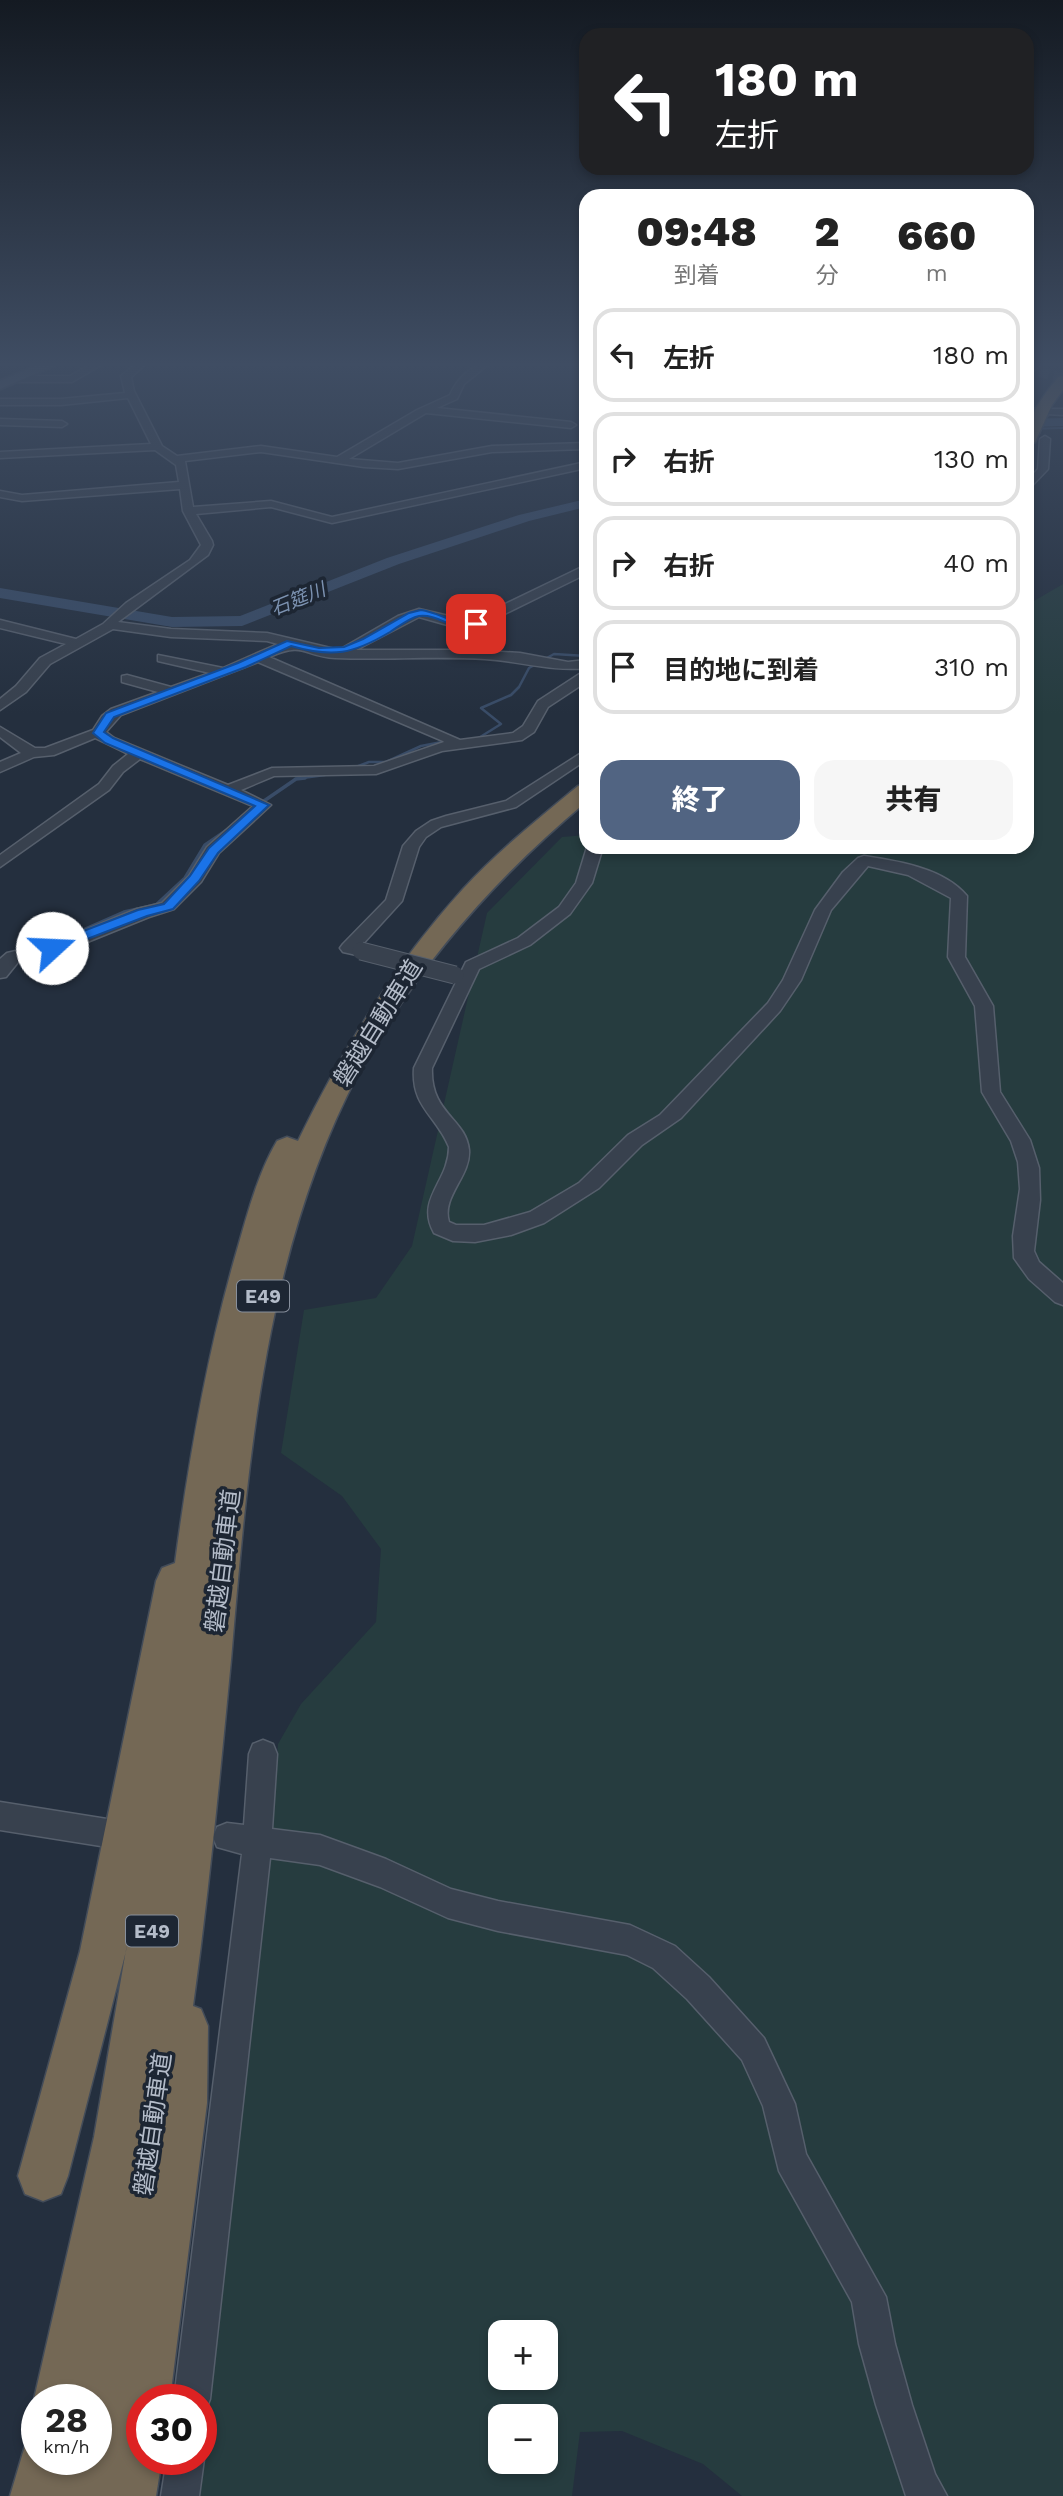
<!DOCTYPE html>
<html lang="ja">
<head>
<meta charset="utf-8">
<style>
  :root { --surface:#fff; --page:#f6f6f6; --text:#222; --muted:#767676; --line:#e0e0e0; --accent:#516482 }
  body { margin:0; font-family:"Work Sans","Noto Sans JP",sans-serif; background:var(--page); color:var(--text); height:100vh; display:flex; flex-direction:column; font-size:26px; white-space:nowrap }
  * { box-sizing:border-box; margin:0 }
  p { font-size:23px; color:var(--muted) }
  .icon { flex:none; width:38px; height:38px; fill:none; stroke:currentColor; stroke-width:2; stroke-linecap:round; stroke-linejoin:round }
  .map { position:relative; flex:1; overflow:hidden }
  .details { position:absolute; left:579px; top:189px; width:455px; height:665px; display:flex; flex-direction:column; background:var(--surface); border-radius:21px; box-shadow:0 4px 10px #0003 }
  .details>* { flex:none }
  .top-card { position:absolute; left:579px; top:28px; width:455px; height:147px; border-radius:21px; box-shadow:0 4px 10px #0003; background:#202124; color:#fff; overflow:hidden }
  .fabs { position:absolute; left:488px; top:2320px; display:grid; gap:14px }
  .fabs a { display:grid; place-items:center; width:70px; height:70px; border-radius:14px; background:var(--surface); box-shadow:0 4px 10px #0003; font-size:35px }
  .speed { position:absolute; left:21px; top:2384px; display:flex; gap:14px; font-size:35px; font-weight:700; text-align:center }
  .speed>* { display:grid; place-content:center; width:91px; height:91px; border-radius:50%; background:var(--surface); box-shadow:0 4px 10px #0003; line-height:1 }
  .speed small { font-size:18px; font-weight:400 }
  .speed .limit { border:10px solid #d22; background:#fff; color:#111 }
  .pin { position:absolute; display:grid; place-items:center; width:60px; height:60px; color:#fff; margin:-30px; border-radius:14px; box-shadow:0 4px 10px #0006 }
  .me { position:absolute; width:77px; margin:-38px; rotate:70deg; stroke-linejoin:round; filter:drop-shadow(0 0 5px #0008) }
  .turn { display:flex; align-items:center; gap:24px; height:147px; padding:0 21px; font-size:32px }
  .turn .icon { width:91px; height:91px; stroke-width:2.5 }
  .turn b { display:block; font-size:49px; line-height:60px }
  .eta { display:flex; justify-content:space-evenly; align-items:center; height:119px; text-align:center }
  .eta b { font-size:42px; font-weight:800; line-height:49px }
  .action { display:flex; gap:14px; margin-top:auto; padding:14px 21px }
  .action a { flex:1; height:80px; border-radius:21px; background:var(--accent); color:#fff; font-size:28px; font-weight:800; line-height:80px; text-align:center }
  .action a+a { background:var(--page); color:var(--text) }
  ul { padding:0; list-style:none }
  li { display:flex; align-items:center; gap:21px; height:94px; margin:0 14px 10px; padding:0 7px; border:4px solid var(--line); border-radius:21px }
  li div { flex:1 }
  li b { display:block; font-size:26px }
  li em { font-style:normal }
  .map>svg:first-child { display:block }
</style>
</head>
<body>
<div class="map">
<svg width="1063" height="2496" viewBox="0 0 1063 2496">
  <rect width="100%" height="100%" fill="#242f3e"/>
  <path fill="#263c3f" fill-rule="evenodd" d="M 1063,584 L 1063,2496 L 742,2496 L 703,2464 L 622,2431 L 580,2432 L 572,2496 L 199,2496 L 268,1870 L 278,1744 L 301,1704 L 376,1622 L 381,1549 L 342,1496 L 281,1453 L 304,1310 L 376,1298 L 412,1246 L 487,913 L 562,837 L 586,835 L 586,847 L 1027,847 L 1027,605 ZM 500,2333 L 546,2333 L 546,2378 L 500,2378 ZM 500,2417 L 546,2417 L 546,2462 L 500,2462 Z"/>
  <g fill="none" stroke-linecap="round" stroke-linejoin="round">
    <path stroke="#394c67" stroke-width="2" d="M 1027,429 L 1063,428"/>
    <path stroke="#394c67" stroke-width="2.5" d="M 477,739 L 501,724 L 481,708 L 511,695 L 519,687 L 529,668 L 554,654 L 586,656
      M 353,768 L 369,762 L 386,762 L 421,746 L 447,741
      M 295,779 L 325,775"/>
    <path stroke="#394c67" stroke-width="3.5" d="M 261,803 L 296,779 L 305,778
      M 0,961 L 19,949 L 67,937 L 124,912 L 156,905 L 185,878 L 205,845 L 227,830"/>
    <path fill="#394c67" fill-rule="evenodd" d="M 1063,418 L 1063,426 L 1027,427 L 1027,419 Z
      M 586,499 L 586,507 L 529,521 L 399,564 L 242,626 L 172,627 L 0,598 L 0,588 L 172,617 L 240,616 L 387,558 L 519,515 Z"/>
    <path stroke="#3a4453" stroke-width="10" stroke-dasharray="10 5" stroke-linecap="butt" d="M 1039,372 L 1063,378
      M 1027,412 L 1049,412"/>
    <defs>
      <path id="minor" d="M 91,364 L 103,364 L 72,382 L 14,382 L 9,379 L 14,376 L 70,376 Z
        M 136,364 L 146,364 L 131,377 L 134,391 L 162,446 L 177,456 L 261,446 L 337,457 L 417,410 L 450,395 C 457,379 471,364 489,364 L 464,384 L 457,399 L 437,408 L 571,422 L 576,425 L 571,428 L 426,413 L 349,459 L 398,463 L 492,446 L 586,443 L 586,449 L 492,452 L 398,469 L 364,467 L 261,452 L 185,461 L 193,507 L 271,501 L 332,517 L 586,462 L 586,468 L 332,523 L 271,507 L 196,514 L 212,541 L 213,545 L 208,555 L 118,622 L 171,629 L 267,633 L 339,650 L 398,616 L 419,609 L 470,621 L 586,565 L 586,574 L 476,628 L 458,628 L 419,617 L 356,650 L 467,650 L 520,653 L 568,662 L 586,660 L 586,668 C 553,672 519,661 485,659 C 435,656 385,660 335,658 C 302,656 306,641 269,657 L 460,740 L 513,733 L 523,726 L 538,701 L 581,673 L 586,672 L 586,682 L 548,707 L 534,732 L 522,740 L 442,751 L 376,774 L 274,776 L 241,790 L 271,805 L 219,853 L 201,882 L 174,909 L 149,917 L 70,949 L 19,961 L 6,977 L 0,978 L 0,959 L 7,953 L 59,941 L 137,909 L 162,903 L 189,876 L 207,847 L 253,806 L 140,759 L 123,772 L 109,790 L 0,867 L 0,855 L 99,784 L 113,766 L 128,754 L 95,738 L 54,755 L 34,757 L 0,772 L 0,762 L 21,753 L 0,737 L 0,727 L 35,748 L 45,748 L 93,730 L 102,716 L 111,709 L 158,692 L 122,682 L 122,676 L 127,675 L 171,687 L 210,673 L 158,661 L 158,655 L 223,668 L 278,644 L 267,641 L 171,637 L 113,629 L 50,664 L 26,692 L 0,710 L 0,699 L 16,686 L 40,658 L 66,644 L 0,628 L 0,620 L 76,639 L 103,624 L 126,603 L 190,560 L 201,545 L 183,511 L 180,489 L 22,501 L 0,497 L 0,491 L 22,495 L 179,482 L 176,465 L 155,450 L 0,458 L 0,452 L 151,444 L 128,398 L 61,405 L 0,405 L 0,399 L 61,399 L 125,393 L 121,376 ZM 258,662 L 443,741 L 444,742 L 374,766 L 272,768 L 228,785 L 114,738 L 106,732 L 121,715 Z
        M 1032,364 L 1042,364 L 1027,376 L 1027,368 Z
        M 1049,409 L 1063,409 L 1063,415 L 1046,414 L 1044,412 Z
        M 0,419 L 62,421 L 67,424 L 62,427 L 0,425 Z
        M 1045,436 L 1050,439 L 1048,469 L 1027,491 L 1027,481 L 1038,469 L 1040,439 Z
        M 586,750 L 586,760 L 516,807 L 441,827 L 426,837 L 419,847 L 402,901 L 361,946 L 367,947 L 370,951 L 367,955 L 361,956 L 343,952 L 340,948 L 343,944 L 386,900 L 403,846 L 416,831 L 431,821 L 446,816 L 506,801 Z
        M 587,847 L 603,847 L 592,883 L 570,914 L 530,945 L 479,969 L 432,1068 C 430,1114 466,1118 469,1150 C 471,1176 441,1197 449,1222 L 456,1225 L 484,1225 L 530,1212 L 579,1183 L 628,1135 L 660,1115 L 768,1003 L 783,980 L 815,910 L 843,872 L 858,858 L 864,856 C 897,861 944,868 967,896 L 965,957 L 993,1006 L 1000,1092 L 1030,1140 L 1039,1168 L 1040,1200 L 1034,1251 L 1039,1262 L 1063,1283 L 1063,1305 L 1055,1302 L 1029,1279 L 1014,1258 L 1013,1236 L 1020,1189 L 1018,1162 L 1011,1141 L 982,1092 L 975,1006 L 948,957 L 951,898 L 908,875 L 868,866 L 831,910 L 801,980 L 780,1011 L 681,1118 L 642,1145 L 599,1188 L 544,1223 L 511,1235 L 475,1242 L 453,1241 L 434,1233 C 415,1199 449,1182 449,1147 C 436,1115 411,1107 414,1068 L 466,962 L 518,938 L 559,907 L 576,883 Z
        M 263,1740 L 273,1744 L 277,1754 L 272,1829 L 320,1835 L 386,1859 L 451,1889 L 498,1901 L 630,1925 L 675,1946 L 709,1977 L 764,2038 L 795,2104 L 806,2154 L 886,2297 L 895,2344 L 912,2405 L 935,2474 L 947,2496 L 906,2496 L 876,2405 L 859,2344 L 852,2302 L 779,2171 L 763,2106 L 742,2060 L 687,1999 L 653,1968 L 627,1955 L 498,1931 L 448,1918 L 380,1887 L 320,1865 L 270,1858 L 210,2399 L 205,2412 L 201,2413 L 201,2399 L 174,2399 L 242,1854 L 217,1847 L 213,1837 L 217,1827 L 227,1823 L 244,1825 L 249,1754 L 253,1744 Z
        M 0,1802 L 107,1819 L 117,1823 L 121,1833 L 117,1843 L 107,1847 L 0,1830 Z
        M 201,2453 L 204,2459 L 199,2496 L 161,2496 L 167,2459 L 201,2459 Z"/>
      <path id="major" d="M 40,364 L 58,364 L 0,389 L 0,381 Z"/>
      <path id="highway" d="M 1063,376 L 1063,390 L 1052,405 L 1035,442 L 1027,447 C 1027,415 1040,401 1058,377 Z
        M 586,784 L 586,802 C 494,879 417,966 359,1072 C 264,1251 248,1462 231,1660 C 220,1775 209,1891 193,2006 L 201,2009 L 208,2026 L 207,2103 L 170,2399 L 142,2399 L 142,2459 L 162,2459 L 156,2496 L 10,2496 L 27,2439 L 37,2435 L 37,2459 L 96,2459 L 96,2399 L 37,2399 L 37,2406 L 34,2399 L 94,2137 L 132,1915 L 126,1951 L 68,2176 L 61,2194 L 43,2201 L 25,2194 L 18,2176 L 80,1951 L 156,1581 L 162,1568 L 175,1563 C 189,1458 207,1353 237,1250 C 247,1215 258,1173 277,1141 L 287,1137 L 298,1141 C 343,1049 394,965 463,889 C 498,851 538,819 578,786 Z"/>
    </defs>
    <use href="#minor" stroke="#565f6c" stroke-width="3"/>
    <use href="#major" stroke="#414a57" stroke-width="4"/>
    <use href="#highway" stroke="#434c59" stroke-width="3"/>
    <use href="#minor" fill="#38414e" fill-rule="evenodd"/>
    <use href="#major" fill="#56606e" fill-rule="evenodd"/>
    <use href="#highway" fill="#746855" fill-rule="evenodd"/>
    <defs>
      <path id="minor-bridge" d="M 361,951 L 455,975"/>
    </defs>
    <use href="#minor-bridge" stroke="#565f6c" stroke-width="19" stroke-linecap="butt"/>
    <use href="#minor-bridge" stroke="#38414e" stroke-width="17"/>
  </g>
  <linearGradient id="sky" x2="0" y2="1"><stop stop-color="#141a22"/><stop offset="0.51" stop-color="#3f4d63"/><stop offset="1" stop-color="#3f4d63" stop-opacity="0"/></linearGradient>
  <rect width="1063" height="714" fill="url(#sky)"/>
  <path fill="#1a73e8" stroke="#114b97" stroke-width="2" d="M 421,610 C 435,612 446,619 459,622 C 467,624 474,619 481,624 C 459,638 441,613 419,616 C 409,618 398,627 390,632 C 353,654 333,658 291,646 L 246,667 L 114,717 L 104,732 L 113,738 L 269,805 L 218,853 L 199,881 L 173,909 L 147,916 L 56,951 L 47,951 L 47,945 L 138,910 L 164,904 L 190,876 L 209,848 L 255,806 L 105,743 L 93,733 L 106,713 L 238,663 L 287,641 L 319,648 L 344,647 L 363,639 L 409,613 Z"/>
  <g text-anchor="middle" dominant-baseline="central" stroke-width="7" stroke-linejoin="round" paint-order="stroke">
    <g font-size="19" font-style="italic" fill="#7c92b1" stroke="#1d2633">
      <text transform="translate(298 599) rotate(-22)">石筵川</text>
    </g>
    <g fill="#1d2633" stroke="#878f9c" stroke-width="2">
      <rect x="237" y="1280.5" width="52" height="31" rx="5"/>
      <rect x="126" y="1915.5" width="52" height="31" rx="5"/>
    </g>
    <g font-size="19" font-weight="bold" fill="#b4bcc9">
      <text x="263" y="1296">E49</text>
      <text x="152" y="1931">E49</text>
    </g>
    <g font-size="24" fill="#b4bcc9" stroke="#1d2633">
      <text transform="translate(378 1023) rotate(-58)">磐越自動車道</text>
      <text transform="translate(223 1561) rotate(-83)">磐越自動車道</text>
      <text transform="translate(153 2124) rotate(-82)">磐越自動車道</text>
    </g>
  </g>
</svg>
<div class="fabs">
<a>+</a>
<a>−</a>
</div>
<div class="speed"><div>28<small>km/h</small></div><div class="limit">30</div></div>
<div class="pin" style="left:476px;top:624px;background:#d93025"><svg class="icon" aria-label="arrive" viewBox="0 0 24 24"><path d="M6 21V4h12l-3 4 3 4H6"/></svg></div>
<svg class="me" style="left:52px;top:948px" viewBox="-20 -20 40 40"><circle r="19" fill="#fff"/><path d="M0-13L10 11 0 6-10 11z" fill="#1a73e8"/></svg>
<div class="top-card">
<div class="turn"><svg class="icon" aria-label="left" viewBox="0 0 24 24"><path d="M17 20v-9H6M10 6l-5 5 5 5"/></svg><div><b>180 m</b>左折</div></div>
</div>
<section class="details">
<div class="eta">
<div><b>09:48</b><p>到着</p></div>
<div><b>2</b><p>分</p></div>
<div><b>660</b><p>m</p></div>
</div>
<ul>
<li><svg class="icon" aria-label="left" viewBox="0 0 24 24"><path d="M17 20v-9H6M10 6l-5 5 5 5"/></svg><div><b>左折</b></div><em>180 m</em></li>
<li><svg class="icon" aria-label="right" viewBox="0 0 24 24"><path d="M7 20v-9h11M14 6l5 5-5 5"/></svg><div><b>右折</b></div><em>130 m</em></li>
<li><svg class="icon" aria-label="right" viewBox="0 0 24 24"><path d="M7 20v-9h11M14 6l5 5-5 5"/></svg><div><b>右折</b></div><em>40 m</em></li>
<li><svg class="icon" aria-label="arrive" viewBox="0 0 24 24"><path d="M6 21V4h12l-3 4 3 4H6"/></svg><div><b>目的地に到着</b></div><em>310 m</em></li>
</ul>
<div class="action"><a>終了</a><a>共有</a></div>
</section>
</div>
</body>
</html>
